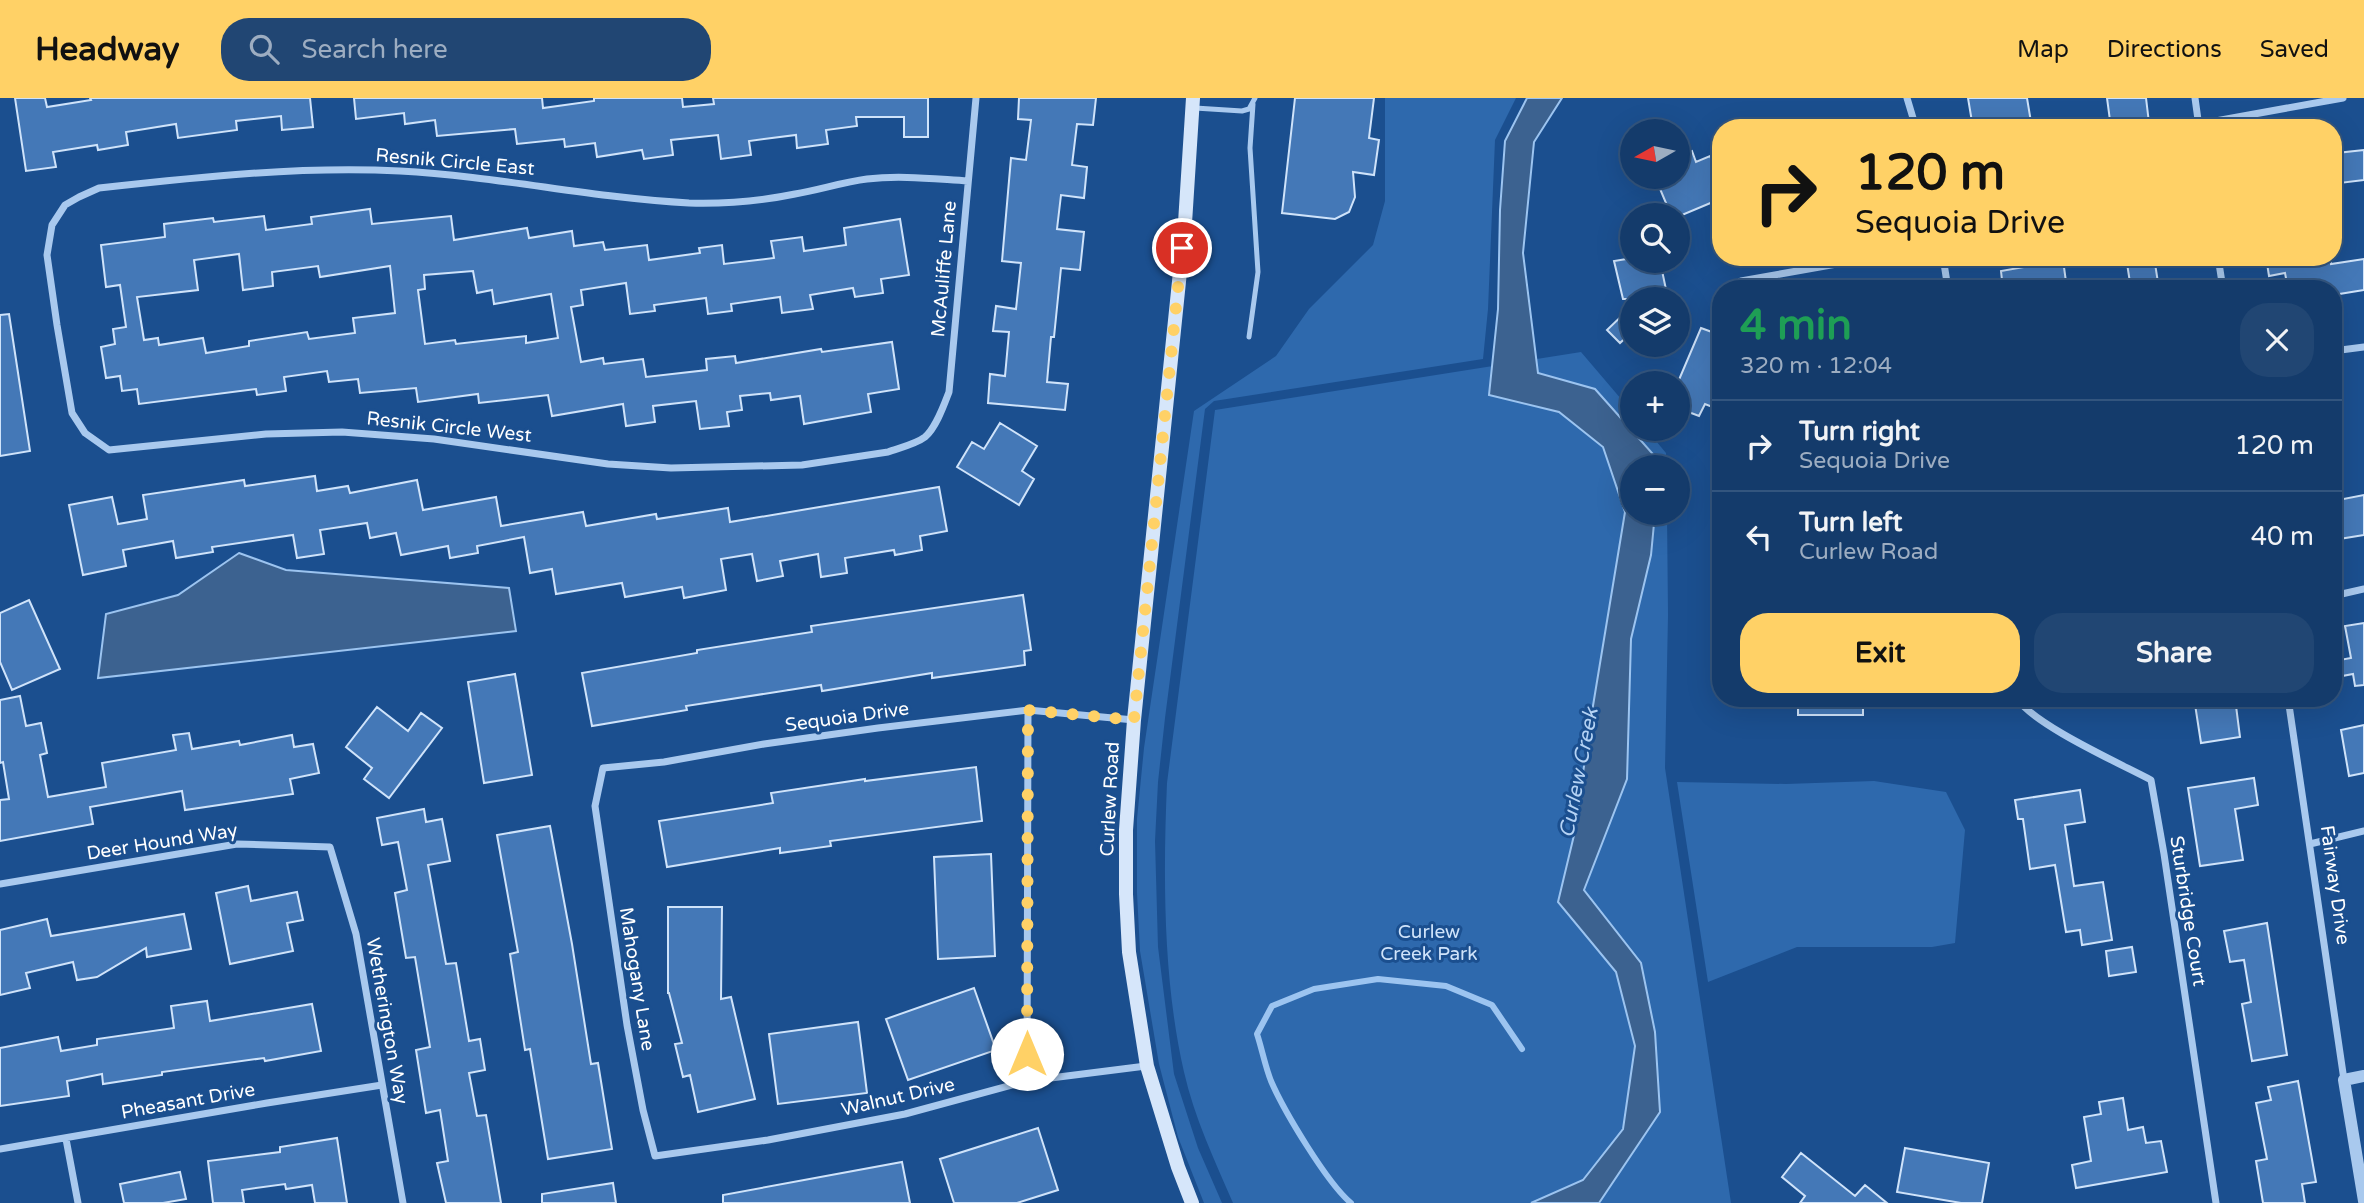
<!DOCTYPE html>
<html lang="en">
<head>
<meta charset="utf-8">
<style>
  :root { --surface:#143b6b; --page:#214673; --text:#f1f3f6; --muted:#9dadc1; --line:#33557e; --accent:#ffd166 }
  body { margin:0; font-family:"Varela Round",sans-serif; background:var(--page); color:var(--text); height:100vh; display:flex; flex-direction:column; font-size:26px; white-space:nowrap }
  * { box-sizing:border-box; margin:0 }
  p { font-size:23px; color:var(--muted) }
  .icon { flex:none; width:38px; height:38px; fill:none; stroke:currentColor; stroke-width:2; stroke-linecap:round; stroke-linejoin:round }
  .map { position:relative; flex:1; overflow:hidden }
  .details { position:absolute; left:1712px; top:182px; width:630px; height:427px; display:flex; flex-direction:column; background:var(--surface); border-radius:28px; box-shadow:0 7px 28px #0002,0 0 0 2px var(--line) }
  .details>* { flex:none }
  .banner { position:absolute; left:1712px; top:21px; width:630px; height:147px; border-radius:28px; box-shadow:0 7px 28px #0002,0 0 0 2px var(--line); background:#ffd166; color:#111; overflow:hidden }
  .needle { width:46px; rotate:261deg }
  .tools { position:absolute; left:1620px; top:21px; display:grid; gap:14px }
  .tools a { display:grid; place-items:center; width:70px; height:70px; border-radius:50%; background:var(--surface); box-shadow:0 7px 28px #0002,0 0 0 2px var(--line); font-size:35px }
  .pin { position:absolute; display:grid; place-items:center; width:60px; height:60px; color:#fff; margin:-30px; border:4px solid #fff; border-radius:50%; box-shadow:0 2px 7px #0007 }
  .me { position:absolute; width:77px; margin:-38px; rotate:0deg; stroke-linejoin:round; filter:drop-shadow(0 0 5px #0008) }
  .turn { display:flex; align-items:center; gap:24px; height:147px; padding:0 28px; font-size:32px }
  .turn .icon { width:91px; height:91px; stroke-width:2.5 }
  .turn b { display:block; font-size:49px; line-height:60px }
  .round { display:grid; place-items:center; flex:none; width:74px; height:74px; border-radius:28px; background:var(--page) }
  .headline { display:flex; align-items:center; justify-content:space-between; height:119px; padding:0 28px }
  h1 { font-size:42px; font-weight:800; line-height:52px; color:#1e9e55 }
  .cta { display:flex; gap:14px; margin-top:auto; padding:14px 28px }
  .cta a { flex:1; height:80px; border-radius:28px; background:var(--accent); color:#111; font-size:28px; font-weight:800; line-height:80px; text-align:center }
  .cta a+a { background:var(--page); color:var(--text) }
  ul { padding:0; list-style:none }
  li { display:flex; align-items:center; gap:21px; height:91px; padding:0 28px; border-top:2px solid var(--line) }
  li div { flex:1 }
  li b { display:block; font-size:26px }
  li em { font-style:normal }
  header { display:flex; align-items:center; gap:42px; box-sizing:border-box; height:98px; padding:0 35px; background:var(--accent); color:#111 }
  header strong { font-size:33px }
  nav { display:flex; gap:38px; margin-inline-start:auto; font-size:24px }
  .search { width:490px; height:63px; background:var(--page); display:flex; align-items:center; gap:18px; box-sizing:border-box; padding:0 24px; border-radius:28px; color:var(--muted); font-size:26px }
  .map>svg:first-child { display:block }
</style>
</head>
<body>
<header>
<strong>Headway</strong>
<div class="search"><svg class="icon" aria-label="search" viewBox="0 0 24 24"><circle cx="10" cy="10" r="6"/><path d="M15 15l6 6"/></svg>Search here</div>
<nav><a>Map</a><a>Directions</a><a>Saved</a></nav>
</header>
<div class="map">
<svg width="2364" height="1105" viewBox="0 0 2364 1105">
  <rect width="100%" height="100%" fill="#1b4f8f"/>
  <path fill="#2e69ad" d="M 1385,0 L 1516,0 L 1495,42 L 1488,211 L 1483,261 L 1214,303 L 1205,311 L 1165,620 L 1158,684 L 1155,743 L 1158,849 L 1174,976 L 1198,1050 L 1222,1105 L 1204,1105 L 1178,1039 L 1159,966 L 1140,853 L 1137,795 L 1137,721 L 1144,650 L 1194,313 L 1276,258 L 1309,211 L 1373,147 L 1385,103 Z
    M 1581,254 L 1633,315 L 1633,331 L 1646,331 L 1666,355 L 1667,369 L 1633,369 L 1633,415 L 1667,415 L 1668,517 L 1665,670 L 1731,1105 L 1233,1105 C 1215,1063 1194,1019 1184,974 C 1163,883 1163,778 1167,685 L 1215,312 Z
    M 1874,683 L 1946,694 L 1965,732 L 1955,845 L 1932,849 L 1797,849 L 1708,884 L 1677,684 L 1786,686 Z"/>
  <path fill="#3c6290" stroke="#9cc4f0" stroke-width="2" d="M 1527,0 L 1562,0 L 1534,44 L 1523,155 L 1538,275 L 1595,291 L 1660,364 L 1659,369 L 1633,369 L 1633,415 L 1655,415 L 1651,457 L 1631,541 L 1627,681 L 1584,792 L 1641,865 L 1655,934 L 1660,1014 L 1599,1105 L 1531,1105 L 1583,1082 L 1623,1031 L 1635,948 L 1616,874 L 1558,804 L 1575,733 L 1589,632 L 1625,414 L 1603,349 L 1559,314 L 1489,297 L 1498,211 L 1500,112 L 1505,43 Z
    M 239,455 L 286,472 L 509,490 L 516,533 L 98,580 L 106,516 L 178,497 Z"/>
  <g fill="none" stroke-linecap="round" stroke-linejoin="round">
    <path stroke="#9cc4f0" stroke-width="6" d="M 1351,1105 C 1327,1085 1284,1013 1271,983 C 1265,968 1262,951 1257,936 L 1272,908 L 1314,891 L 1378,881 L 1446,888 L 1492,907 L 1522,951"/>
  </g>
  <path fill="#4478b7" stroke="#cfe3fa" stroke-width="2" fill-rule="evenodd" d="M 15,0 L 45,0 L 47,9 L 91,2 L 90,0 L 310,0 L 313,29 L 282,32 L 281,18 L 236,23 L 237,32 L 178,40 L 176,26 L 126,34 L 128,47 L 98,52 L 97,47 L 53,54 L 56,69 L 26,73 Z
    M 354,0 L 542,0 L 543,10 L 594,3 L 594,0 L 682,0 L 683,9 L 714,6 L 713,0 L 928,0 L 928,39 L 904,39 L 904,19 L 856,19 L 857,28 L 826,32 L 828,46 L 797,50 L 796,37 L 749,43 L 751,57 L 721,61 L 718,37 L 671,42 L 673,57 L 644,61 L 642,52 L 597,59 L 595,45 L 565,49 L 564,41 L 517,46 L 515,31 L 437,38 L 435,22 L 405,26 L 404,15 L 356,21 Z
    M 1019,0 L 1096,0 L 1093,27 L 1077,26 L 1072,67 L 1087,69 L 1084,100 L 1061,97 L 1057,131 L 1084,134 L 1080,172 L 1061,170 L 1054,239 L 1051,239 L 1047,284 L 1068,286 L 1065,312 L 988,305 L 990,276 L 1005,278 L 1009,234 L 993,233 L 996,208 L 1016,211 L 1021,165 L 1002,163 L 1011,60 L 1026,62 L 1031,22 L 1018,21 Z
    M 1295,0 L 1374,0 L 1369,40 L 1379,42 L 1374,77 L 1353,74 L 1355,99 L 1349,114 L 1335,121 L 1282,115 Z
    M 1968,0 L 2027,0 L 2032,30 L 1973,30 Z
    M 2107,0 L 2146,0 L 2149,25 L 2111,30 Z
    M 2364,52 L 2364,82 L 2340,85 L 2337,55 Z
    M 1692,53 L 1696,64 L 1710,58 L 1720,84 L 1720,101 L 1682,117 L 1671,117 L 1655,79 L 1678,79 L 1678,59 Z
    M 370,111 L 372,126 L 451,118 L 454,142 L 527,130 L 529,140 L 572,133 L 574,148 L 603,144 L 605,152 L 647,147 L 649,162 L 700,155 L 699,150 L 722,147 L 724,166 L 774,160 L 771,143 L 802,139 L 804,153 L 846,147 L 844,130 L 900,121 L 909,177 L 881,181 L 883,195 L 855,199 L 853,190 L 810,197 L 813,211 L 782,215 L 780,199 L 731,206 L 732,213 L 708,216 L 706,200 L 654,207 L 655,213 L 630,216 L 626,185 L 581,192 L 583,207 L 571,209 L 581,264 L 603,260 L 604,266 L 643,261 L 646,279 L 707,272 L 706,261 L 735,258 L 736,265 L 821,251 L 822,254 L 892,244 L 899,291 L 868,296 L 871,314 L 804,326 L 800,298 L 771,302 L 770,295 L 740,298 L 742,312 L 727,314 L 729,328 L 700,331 L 696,303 L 653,308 L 655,324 L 626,328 L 623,306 L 552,318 L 548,297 L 479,305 L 478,296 L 418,304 L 416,290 L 360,295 L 358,281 L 329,284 L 327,273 L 284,279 L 286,293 L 257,297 L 256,291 L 139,306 L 137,291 L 122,293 L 120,278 L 106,280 L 101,249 L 115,246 L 113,231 L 126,229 L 120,187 L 106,189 L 101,147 L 165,139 L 164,126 L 213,120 L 214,124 L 264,118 L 266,132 L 312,126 L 311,119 ZM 239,156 L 243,192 L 273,188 L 272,174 L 318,168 L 320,179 L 390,168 L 395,215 L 353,220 L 355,235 L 309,241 L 307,234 L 249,243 L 249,248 L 206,255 L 203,240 L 159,247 L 158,240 L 144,242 L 137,199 L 198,192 L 194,162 ZM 473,173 L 477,195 L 492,192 L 494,206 L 551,196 L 558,240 L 526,245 L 526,238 L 456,246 L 455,242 L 425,246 L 418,192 L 425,191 L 424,177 Z
    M 2126,159 L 2154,159 L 2159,191 L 2131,191 Z
    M 2266,159 L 2330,159 L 2331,166 L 2364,161 L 2364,192 L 2333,197 L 2333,191 L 2288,191 L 2285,175 L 2269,178 Z
    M 1633,160 L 1633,163 L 1660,163 L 1668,201 L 1623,201 L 1614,163 Z
    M 2063,162 L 2067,191 L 2003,191 L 2001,173 Z
    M 1633,207 L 1633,233 L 1620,245 L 1607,232 Z
    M 9,216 L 30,353 L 0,358 L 0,217 Z
    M 1701,230 L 1720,237 L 1720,312 L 1705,306 L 1699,318 L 1678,310 L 1678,284 Z
    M 1000,325 L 1037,348 L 1022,373 L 1034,381 L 1019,407 L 957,369 L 972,344 L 984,351 Z
    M 315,378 L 317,393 L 348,388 L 350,395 L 417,382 L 423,412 L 496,399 L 501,428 L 583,414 L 586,428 L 656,416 L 657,421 L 728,410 L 730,424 L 939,389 L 947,433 L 920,438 L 922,452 L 895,457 L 894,452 L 845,460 L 847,475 L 821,479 L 818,456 L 780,463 L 783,478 L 757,483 L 752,456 L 721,461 L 726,492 L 684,500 L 682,489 L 625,499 L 622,485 L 556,496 L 552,471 L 530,475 L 524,439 L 477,448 L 478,455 L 450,460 L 448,448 L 401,457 L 396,435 L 370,440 L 367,425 L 320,432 L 324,456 L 297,460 L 293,437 L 212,449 L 213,454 L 176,460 L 173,443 L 123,452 L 126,468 L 83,477 L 69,407 L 112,399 L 118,426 L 147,421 L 143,397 L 244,382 L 245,388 Z
    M 2364,397 L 2364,437 L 2333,442 L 2333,403 Z
    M 1023,497 L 1031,552 L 1024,553 L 1025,567 L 932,580 L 932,575 L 822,593 L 821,587 L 686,608 L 687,612 L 592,628 L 582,575 L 697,555 L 697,552 L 812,534 L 811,528 Z
    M 29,502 L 60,571 L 12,592 L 0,564 L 0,515 Z
    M 2364,525 L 2364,587 L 2355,588 L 2353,576 L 2337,579 L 2334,563 L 2351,560 L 2345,528 Z
    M 515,576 L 532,677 L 484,685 L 468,584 Z
    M 20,598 L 26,628 L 41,625 L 47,655 L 40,657 L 48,699 L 106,689 L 102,665 L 176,652 L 173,637 L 189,635 L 192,651 L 239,643 L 240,647 L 292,637 L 294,649 L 313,646 L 319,675 L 290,681 L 293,696 L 185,712 L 182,693 L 90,709 L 93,726 L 0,743 L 0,702 L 9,701 L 3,664 L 0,665 L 0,602 Z
    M 1798,600 L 1863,600 L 1863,617 L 1798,617 Z
    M 2194,600 L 2235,600 L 2240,639 L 2201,645 Z
    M 377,609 L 408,633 L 421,615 L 442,630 L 389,700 L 364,681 L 372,670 L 346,649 Z
    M 2364,627 L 2364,675 L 2349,678 L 2341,632 Z
    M 976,669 L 982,723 L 830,743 L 831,748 L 780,755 L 780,750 L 667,769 L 659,723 L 773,705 L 771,695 L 865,681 L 865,683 Z
    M 2254,680 L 2258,707 L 2235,711 L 2243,762 L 2200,768 L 2188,690 Z
    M 2080,692 L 2085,724 L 2065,727 L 2074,788 L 2103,784 L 2112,842 L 2082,847 L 2080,832 L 2066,834 L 2055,767 L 2030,771 L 2023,721 L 2018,721 L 2015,702 Z
    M 424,711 L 426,724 L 442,721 L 450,763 L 428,767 L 446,866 L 456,865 L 469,943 L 480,941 L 485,972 L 469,975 L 477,1018 L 486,1017 L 501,1105 L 446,1105 L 437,1065 L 448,1063 L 440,1012 L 426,1015 L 416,952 L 430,949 L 415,859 L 406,860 L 395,795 L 407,792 L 398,744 L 382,747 L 377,720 Z
    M 550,728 L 572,846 L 591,966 L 598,965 L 612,1051 L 548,1061 L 530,951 L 525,952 L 510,856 L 518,854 L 497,737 Z
    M 991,756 L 995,858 L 938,861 L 934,759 Z
    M 248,788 L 251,803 L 297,794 L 303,822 L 287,825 L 293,853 L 230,866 L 216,795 Z
    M 668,809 L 722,809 L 721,901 L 731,899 L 755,1001 L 698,1014 L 690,977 L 683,979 L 675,946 L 682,945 L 669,895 L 668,895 Z
    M 184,816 L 191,851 L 147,859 L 146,850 L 97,879 L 77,882 L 73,864 L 26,875 L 30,890 L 0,897 L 0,832 L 47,821 L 51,838 Z
    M 2267,825 L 2287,957 L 2252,963 L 2242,906 L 2251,904 L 2244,862 L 2230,864 L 2224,833 Z
    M 2132,849 L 2136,874 L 2109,878 L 2106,853 Z
    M 974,890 L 996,952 L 908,982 L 886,921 Z
    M 207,903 L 210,923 L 312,906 L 321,953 L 265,963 L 264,960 L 162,974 L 162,977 L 103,986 L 102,976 L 67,983 L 69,998 L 0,1008 L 0,950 L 58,939 L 61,953 L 97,947 L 97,941 L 174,930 L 171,908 Z
    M 858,924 L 867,995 L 778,1006 L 769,936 Z
    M 2298,983 L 2316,1084 L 2302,1086 L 2305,1105 L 2263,1105 L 2256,1063 L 2267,1061 L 2256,1005 L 2271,1002 L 2268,989 Z
    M 2123,1000 L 2128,1032 L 2143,1029 L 2146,1045 L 2161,1043 L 2167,1074 L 2076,1090 L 2072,1067 L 2091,1063 L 2084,1019 L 2101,1016 L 2099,1004 Z
    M 1038,1030 L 1058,1092 L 1017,1105 L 954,1105 L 940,1061 Z
    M 337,1040 L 347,1105 L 315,1105 L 312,1087 L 286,1091 L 285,1086 L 242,1092 L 244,1105 L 213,1105 L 208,1063 L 280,1054 L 280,1049 Z
    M 1905,1050 L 1989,1065 L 1982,1105 L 1961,1105 L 1897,1094 Z
    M 1801,1055 L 1855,1098 L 1865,1087 L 1887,1105 L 1800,1105 L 1805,1098 L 1782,1079 Z
    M 902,1064 L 910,1105 L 723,1105 L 723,1097 Z
    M 180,1074 L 186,1101 L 163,1105 L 124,1105 L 120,1086 Z
    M 613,1085 L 616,1105 L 542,1105 L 542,1096 Z"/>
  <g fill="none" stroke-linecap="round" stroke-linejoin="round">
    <path stroke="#a9c9ee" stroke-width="5" d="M 1195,10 L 1242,13 L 1249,11 L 1255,0
      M 1249,239 L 1258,174 L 1250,50 L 1253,6"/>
    <path stroke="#a9c9ee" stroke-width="7" d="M 1907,0 L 1916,30
      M 2195,0 L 2199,29
      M 2199,26 L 2343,0
      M 968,83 C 934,81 901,77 867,81 C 843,84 819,92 795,96 C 761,103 724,106 689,105 C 592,100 497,78 400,73 C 299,68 199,79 99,90 L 79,99 L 65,107 L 52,127 L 47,157 L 57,227 L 72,315 L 85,335 L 109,352 L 266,336 L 342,334 L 434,341 L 608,366 L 671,370 L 802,367 L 888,354 C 899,350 916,346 925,339 C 936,330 944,307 949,294 L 976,0
      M 1943,159 L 1948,191
      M 2218,159 L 2223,191
      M 1741,183 L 1876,159
      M 2333,253 L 2364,249
      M 2333,498 L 2364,491
      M 2017,600 C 2032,626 2121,666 2151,682 L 2164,756 L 2216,1105
      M 2288,600 L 2344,982
      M 1134,622 L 1028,612 L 878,630 L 764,646 L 664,664 L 603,670 L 595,708 L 627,927 L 643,1012 L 655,1058 L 768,1042 L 905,1016 L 1027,983 L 1146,968
      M 2310,746 L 2364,733
      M 0,786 L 237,746 L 330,749 L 356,836 L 403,1105
      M 1027,983 L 1028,612
      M 66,1041 L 78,1105
      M 0,1051 L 267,1005 L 382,987"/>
    <path stroke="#a9c9ee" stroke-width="12" d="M 2364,978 L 2344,982 L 2364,1103"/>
    <path stroke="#d6e6fa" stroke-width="14" d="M 1192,1105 L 1178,1069 L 1147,968 L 1129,854 L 1126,796 L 1126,732 L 1134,622 L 1185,125 L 1193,0"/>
  </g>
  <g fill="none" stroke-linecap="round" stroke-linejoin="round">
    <path stroke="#ffd166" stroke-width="12" stroke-dasharray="0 21.6" d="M 1027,956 L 1028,612 L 1134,622 L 1182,150"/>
  </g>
  <g text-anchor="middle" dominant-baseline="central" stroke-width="6" stroke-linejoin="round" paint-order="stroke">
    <g font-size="19" fill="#fff" stroke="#1b4f8f">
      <text transform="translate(455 64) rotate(5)">Resnik Circle East</text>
      <text transform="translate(944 171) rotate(-85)">McAuliffe Lane</text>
      <text transform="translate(449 329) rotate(6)">Resnik Circle West</text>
      <text transform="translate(847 619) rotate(-8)">Sequoia Drive</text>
      <text transform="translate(1110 701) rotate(-87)">Curlew Road</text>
      <text transform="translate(162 744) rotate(-9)">Deer Hound Way</text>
      <text transform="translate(2335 787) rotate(82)">Fairway Drive</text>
      <text transform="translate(2188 813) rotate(81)">Sturbridge Court</text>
      <text transform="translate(637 881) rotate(81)">Mahogany Lane</text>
      <text transform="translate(387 923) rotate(80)">Wetherington Way</text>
      <text transform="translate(898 999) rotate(-13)">Walnut Drive</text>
      <text transform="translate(188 1003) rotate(-10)">Pheasant Drive</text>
    </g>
    <g font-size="19" fill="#cfe3fa" stroke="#1b4f8f">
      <text x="1429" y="834">Curlew<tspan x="1429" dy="22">Creek Park</tspan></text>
    </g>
    <g font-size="21" font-style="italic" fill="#b5d3f5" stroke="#1b4f8f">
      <text transform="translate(1579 675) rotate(-79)">Curlew Creek</text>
    </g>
  </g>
</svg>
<div class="tools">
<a><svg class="needle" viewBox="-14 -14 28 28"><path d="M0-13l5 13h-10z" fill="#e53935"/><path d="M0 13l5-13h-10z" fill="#9dadc1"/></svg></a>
<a><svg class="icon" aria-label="search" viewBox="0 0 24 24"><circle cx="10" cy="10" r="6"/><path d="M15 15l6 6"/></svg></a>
<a><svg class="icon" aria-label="layers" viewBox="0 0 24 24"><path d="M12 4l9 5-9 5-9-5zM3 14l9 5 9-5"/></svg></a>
<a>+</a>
<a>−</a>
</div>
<div class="pin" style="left:1182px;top:150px;background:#d93025"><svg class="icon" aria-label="arrive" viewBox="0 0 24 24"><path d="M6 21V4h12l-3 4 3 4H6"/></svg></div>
<svg class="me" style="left:1027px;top:956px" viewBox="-20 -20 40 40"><circle r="19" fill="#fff"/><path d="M0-13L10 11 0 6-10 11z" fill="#ffd166"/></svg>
<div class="banner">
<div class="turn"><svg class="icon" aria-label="right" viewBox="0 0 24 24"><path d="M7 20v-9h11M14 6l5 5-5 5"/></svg><div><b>120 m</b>Sequoia Drive</div></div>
</div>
<section class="details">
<div class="headline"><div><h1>4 min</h1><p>320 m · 12:04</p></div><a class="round"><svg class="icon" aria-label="close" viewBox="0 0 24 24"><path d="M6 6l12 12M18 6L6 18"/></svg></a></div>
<ul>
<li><svg class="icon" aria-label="right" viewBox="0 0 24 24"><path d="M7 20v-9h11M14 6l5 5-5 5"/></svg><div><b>Turn right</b><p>Sequoia Drive</p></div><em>120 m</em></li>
<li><svg class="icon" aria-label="left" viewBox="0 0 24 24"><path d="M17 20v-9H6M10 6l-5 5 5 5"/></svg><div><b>Turn left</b><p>Curlew Road</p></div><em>40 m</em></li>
</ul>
<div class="cta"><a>Exit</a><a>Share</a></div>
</section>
</div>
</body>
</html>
